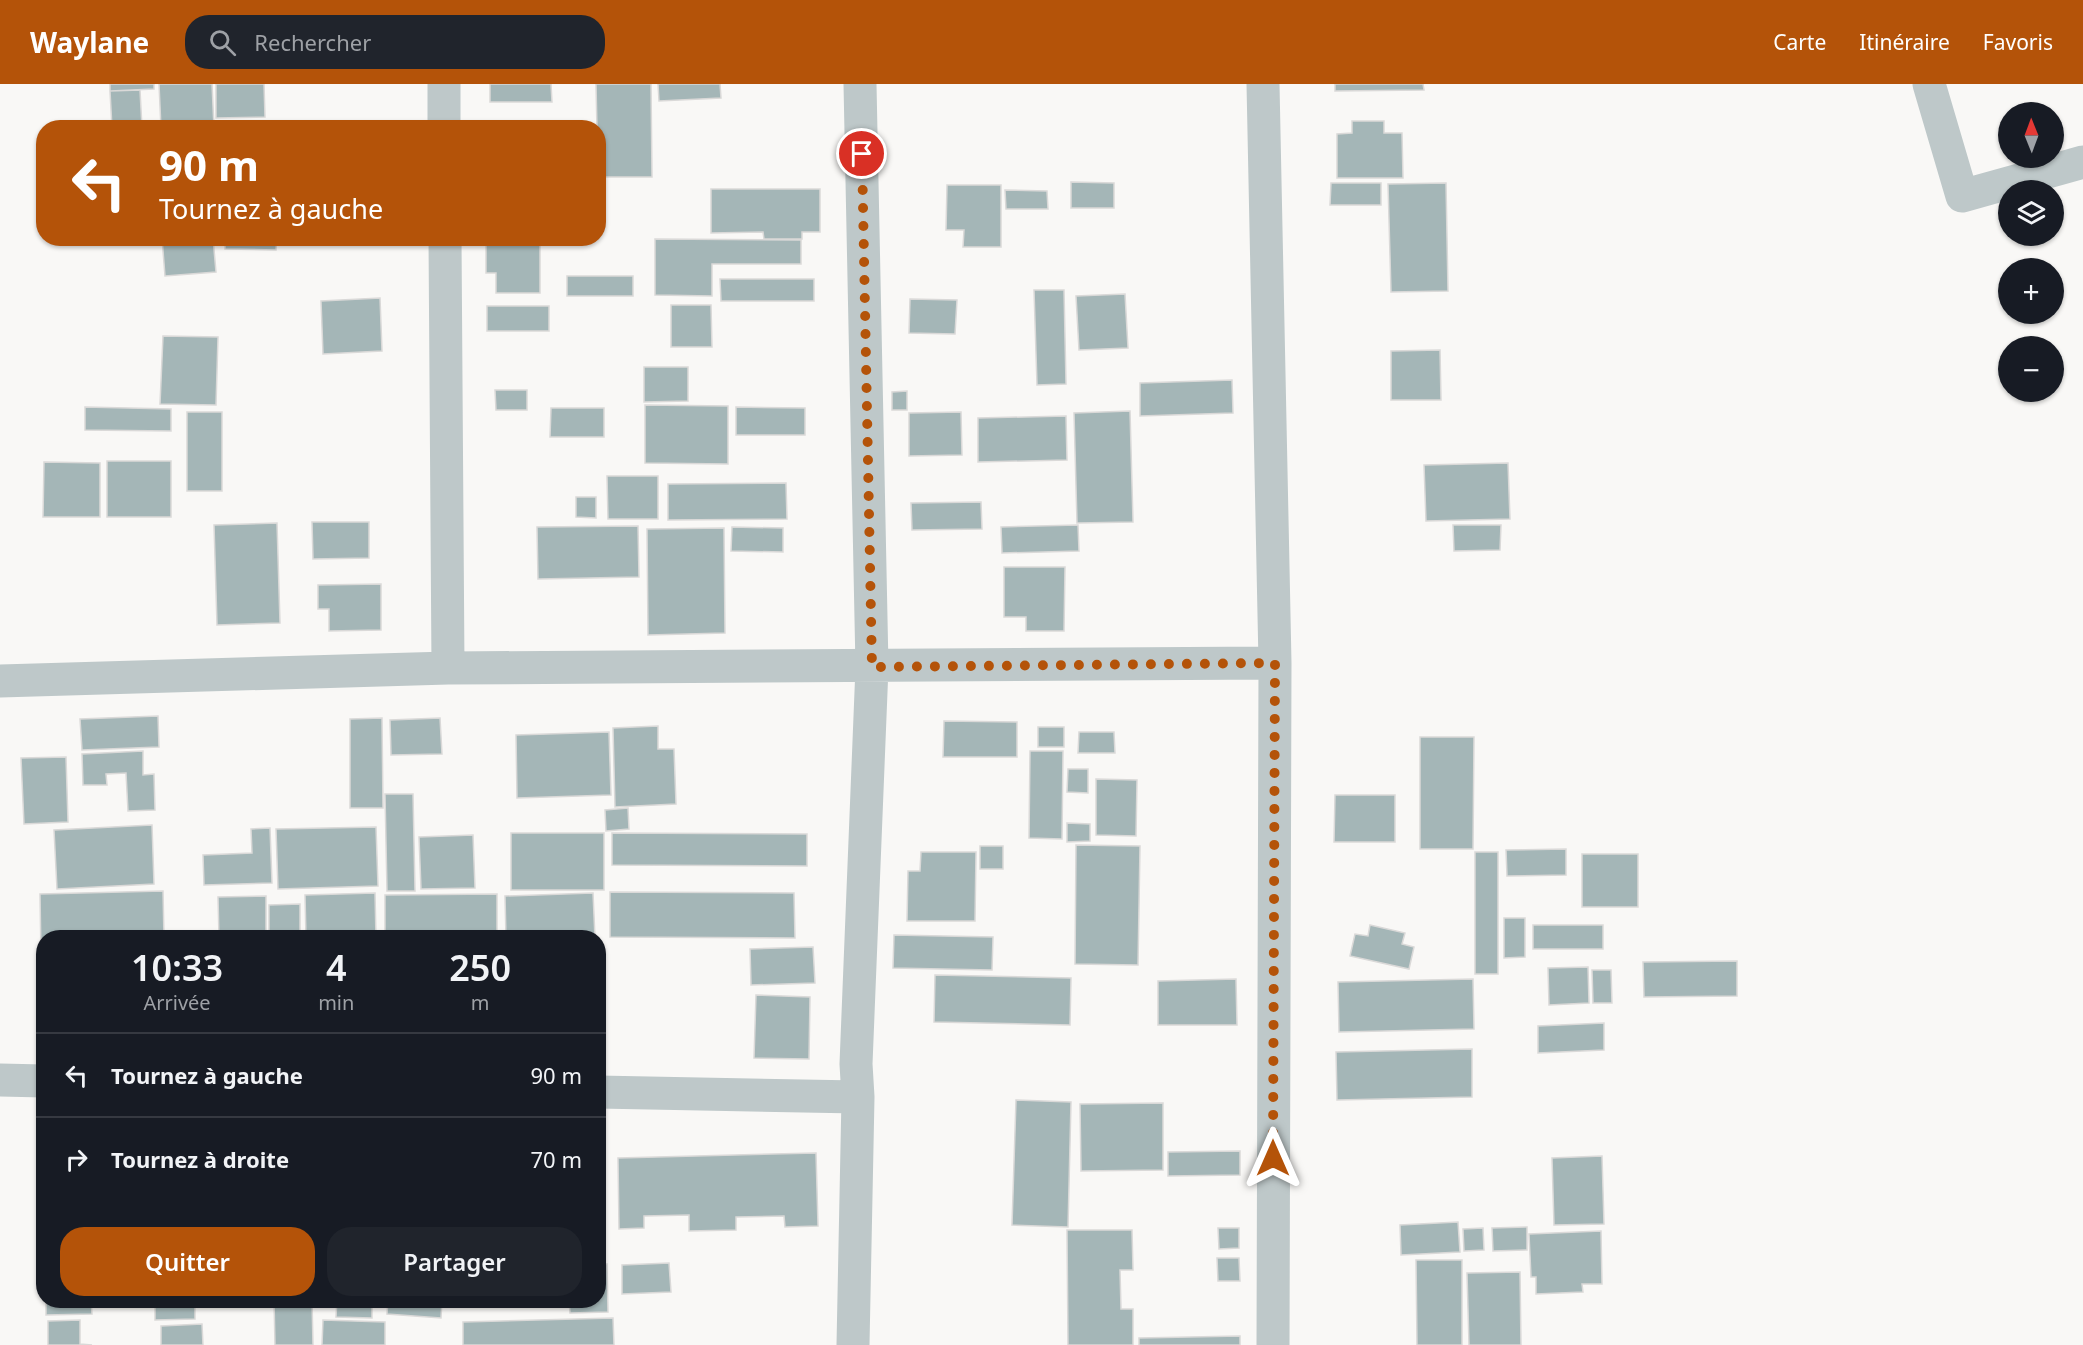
<!DOCTYPE html>
<html lang="fr">
<head>
<meta charset="utf-8">
<style>
  :root { --surface:#171b24; --page:#20242c; --text:#f1f3f6; --muted:#9ea1a6; --line:#363941; --accent:#b45309 }
  body { margin:0; font-family:"Noto Sans",sans-serif; background:var(--page); color:var(--text); height:100vh; display:flex; flex-direction:column; font-size:22px; white-space:nowrap }
  * { box-sizing:border-box; margin:0 }
  p { font-size:20px; color:var(--muted) }
  .icon { flex:none; width:33px; height:33px; fill:none; stroke:currentColor; stroke-width:2; stroke-linecap:round; stroke-linejoin:round }
  .map { position:relative; flex:1; overflow:hidden }
  .sheet { position:absolute; left:36px; top:846px; width:570px; height:378px; display:flex; flex-direction:column; background:var(--surface); border-radius:24px; box-shadow:0 2px 4px #0004 }
  .sheet>* { flex:none }
  .banner { position:absolute; left:36px; top:36px; width:570px; height:126px; border-radius:24px; box-shadow:0 2px 4px #0004; background:#b45309; color:#fff; overflow:hidden }
  .needle { width:39px; rotate:359deg }
  .fabs { position:absolute; left:1998px; top:18px; display:grid; gap:12px }
  .fabs a { display:grid; place-items:center; width:66px; height:66px; border-radius:50%; background:var(--surface); box-shadow:0 2px 4px #0004; font-size:30px }
  .pin { position:absolute; display:grid; place-items:center; width:51px; height:51px; color:#fff; margin:-26px; border:3px solid #fff; border-radius:50%; box-shadow:0 2px 6px #0007 }
  .me { position:absolute; width:66px; margin:-33px; rotate:0deg; stroke-linejoin:round; filter:drop-shadow(0 0 4px #0008) }
  .turn { display:flex; align-items:center; gap:21px; height:126px; padding:0 24px; font-size:27px }
  .turn .icon { width:78px; height:78px; stroke-width:2.5 }
  .turn b { display:block; font-size:42px; line-height:51px }
  .eta { display:flex; justify-content:space-evenly; align-items:center; height:102px; text-align:center }
  .eta b { font-size:36px; font-weight:600; line-height:42px }
  .primary-button { display:flex; gap:12px; margin-top:auto; padding:12px 24px }
  .primary-button a { flex:1; height:69px; border-radius:24px; background:var(--accent); color:#fff; font-size:24px; font-weight:600; line-height:69px; text-align:center }
  .primary-button a+a { background:var(--page); color:var(--text) }
  ul { padding:0; list-style:none }
  li { display:flex; align-items:center; gap:18px; height:84px; padding:0 24px; border-top:2px solid var(--line) }
  li div { flex:1 }
  li b { display:block; font-size:22px }
  li em { font-style:normal }
  header { display:flex; align-items:center; gap:36px; box-sizing:border-box; height:84px; padding:0 30px; background:var(--accent); color:#fff }
  header strong { font-size:28px }
  nav { display:flex; gap:33px; margin-inline-start:auto; font-size:21px }
  .search { width:420px; height:54px; background:var(--page); display:flex; align-items:center; gap:15px; box-sizing:border-box; padding:0 21px; border-radius:24px; color:var(--muted); font-size:22px }
  .map>svg:first-child { display:block }
</style>
</head>
<body>
<header>
<strong>Waylane</strong>
<div class="search"><svg class="icon" aria-label="search" viewBox="0 0 24 24"><circle cx="10" cy="10" r="6"/><path d="M15 15l6 6"/></svg>Rechercher</div>
<nav><a>Carte</a><a>Itinéraire</a><a>Favoris</a></nav>
</header>
<div class="map">
<svg width="2083" height="1261" viewBox="0 0 2083 1261">
  <rect width="100%" height="100%" fill="#f9f8f6"/>
  <path fill="#a4b6b7" stroke="#dad9d8" stroke-width="1.5" d="M 110,0 L 154,0 L 154,5 L 110,7 Z
    M 159,0 L 212,0 L 214,44 L 161,44 Z
    M 216,0 L 264,0 L 265,33 L 216,34 Z
    M 490,0 L 551,0 L 552,18 L 490,18 Z
    M 596,0 L 651,0 L 652,93 L 598,93 Z
    M 658,0 L 720,0 L 721,14 L 659,17 Z
    M 1335,0 L 1423,0 L 1424,6 L 1335,7 Z
    M 140,6 L 142,44 L 112,44 L 110,7 Z
    M 1352,37 L 1384,37 L 1384,49 L 1402,49 L 1403,94 L 1337,94 L 1337,50 L 1352,49 Z
    M 1071,98 L 1114,99 L 1114,124 L 1071,124 Z
    M 1331,99 L 1381,99 L 1381,121 L 1330,121 Z
    M 1446,99 L 1448,207 L 1391,208 L 1388,100 Z
    M 947,101 L 1001,101 L 1001,163 L 963,163 L 964,146 L 946,146 Z
    M 711,105 L 820,105 L 820,148 L 802,148 L 802,155 L 764,155 L 763,148 L 711,149 Z
    M 1005,106 L 1047,107 L 1048,125 L 1006,125 Z
    M 162,154 L 213,154 L 216,188 L 165,192 Z
    M 225,154 L 277,154 L 276,166 L 225,165 Z
    M 655,155 L 801,156 L 801,180 L 712,180 L 712,212 L 655,211 Z
    M 486,161 L 540,161 L 540,209 L 496,209 L 496,189 L 486,189 Z
    M 567,192 L 633,192 L 633,212 L 567,212 Z
    M 720,195 L 814,195 L 814,217 L 721,217 Z
    M 1034,206 L 1064,206 L 1066,300 L 1037,301 Z
    M 1125,210 L 1128,264 L 1079,266 L 1076,212 Z
    M 380,214 L 382,267 L 323,270 L 321,217 Z
    M 910,215 L 957,216 L 955,250 L 909,249 Z
    M 671,221 L 711,221 L 712,263 L 671,263 Z
    M 487,222 L 549,222 L 549,247 L 487,247 Z
    M 163,252 L 218,253 L 216,321 L 160,320 Z
    M 1440,266 L 1441,316 L 1391,316 L 1391,267 Z
    M 644,283 L 688,283 L 688,317 L 644,318 Z
    M 1232,296 L 1233,329 L 1140,332 L 1140,299 Z
    M 495,306 L 527,306 L 527,326 L 496,326 Z
    M 907,307 L 907,326 L 892,326 L 892,308 Z
    M 645,321 L 728,322 L 728,380 L 645,379 Z
    M 85,323 L 171,325 L 171,347 L 85,346 Z
    M 736,323 L 805,324 L 805,351 L 736,351 Z
    M 551,324 L 604,324 L 604,353 L 550,353 Z
    M 1130,327 L 1133,438 L 1077,439 L 1074,329 Z
    M 187,328 L 222,328 L 222,407 L 187,407 Z
    M 961,328 L 962,371 L 909,372 L 909,329 Z
    M 1066,332 L 1067,376 L 978,378 L 978,334 Z
    M 107,377 L 171,377 L 171,433 L 107,433 Z
    M 44,378 L 100,379 L 100,433 L 43,433 Z
    M 1508,379 L 1510,435 L 1426,437 L 1424,381 Z
    M 607,392 L 658,392 L 658,435 L 608,435 Z
    M 786,399 L 787,435 L 668,436 L 668,400 Z
    M 576,413 L 596,413 L 596,434 L 576,433 Z
    M 981,418 L 982,445 L 912,446 L 911,419 Z
    M 312,438 L 369,438 L 369,474 L 313,475 Z
    M 277,439 L 280,539 L 217,541 L 214,441 Z
    M 1078,441 L 1079,467 L 1002,469 L 1001,443 Z
    M 1453,441 L 1501,441 L 1500,466 L 1454,467 Z
    M 638,442 L 639,493 L 538,495 L 537,443 Z
    M 732,443 L 783,444 L 783,468 L 731,467 Z
    M 724,444 L 725,549 L 648,551 L 647,445 Z
    M 1004,483 L 1065,483 L 1064,547 L 1026,547 L 1026,533 L 1004,533 Z
    M 381,500 L 381,546 L 329,547 L 329,525 L 318,525 L 318,501 Z
    M 158,632 L 159,663 L 82,666 L 80,635 Z
    M 382,634 L 383,724 L 350,724 L 350,635 Z
    M 440,634 L 442,670 L 391,671 L 390,636 Z
    M 944,637 L 1017,638 L 1017,673 L 943,673 Z
    M 658,642 L 658,665 L 674,665 L 676,720 L 615,723 L 613,644 Z
    M 1038,643 L 1064,643 L 1064,663 L 1038,663 Z
    M 609,648 L 611,711 L 517,714 L 516,651 Z
    M 1079,648 L 1114,648 L 1115,669 L 1078,669 Z
    M 1420,653 L 1474,653 L 1473,765 L 1420,765 Z
    M 143,667 L 143,691 L 154,690 L 155,726 L 128,727 L 126,689 L 106,690 L 107,701 L 83,701 L 82,670 Z
    M 1030,667 L 1063,667 L 1062,755 L 1029,754 Z
    M 66,673 L 68,738 L 24,740 L 21,674 Z
    M 1068,685 L 1088,685 L 1088,709 L 1067,708 Z
    M 1096,695 L 1137,696 L 1136,752 L 1096,751 Z
    M 385,710 L 413,710 L 415,807 L 387,807 Z
    M 1335,711 L 1395,711 L 1395,758 L 1334,758 Z
    M 628,724 L 629,745 L 606,747 L 605,726 Z
    M 1067,739 L 1090,740 L 1090,757 L 1067,758 Z
    M 152,741 L 154,800 L 57,805 L 54,746 Z
    M 376,743 L 378,802 L 278,805 L 276,745 Z
    M 270,744 L 272,799 L 204,801 L 203,771 L 252,769 L 251,745 Z
    M 511,749 L 604,749 L 604,806 L 511,806 Z
    M 612,749 L 807,750 L 807,782 L 612,781 Z
    M 473,751 L 475,804 L 421,805 L 419,753 Z
    M 1076,761 L 1140,762 L 1138,881 L 1075,880 Z
    M 980,762 L 1003,762 L 1003,785 L 980,785 Z
    M 1566,765 L 1566,791 L 1507,792 L 1506,766 Z
    M 921,768 L 976,768 L 975,837 L 907,837 L 908,787 L 920,787 Z
    M 1475,768 L 1498,768 L 1498,890 L 1475,890 Z
    M 1582,770 L 1638,770 L 1638,823 L 1582,823 Z
    M 163,807 L 164,854 L 44,854 L 44,872 L 41,872 L 40,810 Z
    M 610,808 L 794,809 L 795,854 L 610,853 Z
    M 375,809 L 376,854 L 306,854 L 305,811 Z
    M 593,809 L 595,854 L 506,854 L 505,812 Z
    M 497,810 L 497,854 L 385,854 L 385,811 Z
    M 266,812 L 266,854 L 219,854 L 218,813 Z
    M 300,820 L 300,854 L 269,854 L 269,821 Z
    M 1504,834 L 1525,834 L 1525,873 L 1504,874 Z
    M 1370,841 L 1405,849 L 1402,860 L 1414,863 L 1409,885 L 1350,872 L 1355,850 L 1368,852 Z
    M 1533,841 L 1603,841 L 1603,865 L 1533,865 Z
    M 894,851 L 993,853 L 992,886 L 893,884 Z
    M 813,863 L 815,899 L 751,901 L 750,865 Z
    M 1737,877 L 1737,912 L 1644,913 L 1643,878 Z
    M 1588,883 L 1589,919 L 1549,921 L 1548,884 Z
    M 1592,886 L 1611,886 L 1612,919 L 1593,919 Z
    M 935,891 L 1071,894 L 1070,941 L 934,938 Z
    M 1236,895 L 1237,941 L 1158,941 L 1158,897 Z
    M 1473,895 L 1474,945 L 1339,948 L 1338,898 Z
    M 756,911 L 810,913 L 809,975 L 754,974 Z
    M 1604,939 L 1604,966 L 1538,969 L 1538,942 Z
    M 1472,965 L 1472,1013 L 1337,1016 L 1336,968 Z
    M 1016,1016 L 1071,1018 L 1068,1143 L 1012,1141 Z
    M 1163,1019 L 1163,1086 L 1081,1087 L 1080,1020 Z
    M 1240,1067 L 1240,1091 L 1168,1092 L 1168,1068 Z
    M 816,1069 L 818,1142 L 785,1143 L 784,1132 L 736,1133 L 736,1146 L 689,1147 L 689,1131 L 644,1132 L 644,1144 L 619,1145 L 618,1074 Z
    M 1602,1072 L 1604,1140 L 1554,1141 L 1552,1074 Z
    M 1458,1138 L 1460,1168 L 1401,1171 L 1400,1141 Z
    M 1527,1143 L 1527,1166 L 1493,1167 L 1492,1144 Z
    M 1218,1144 L 1239,1144 L 1239,1164 L 1219,1165 Z
    M 1483,1144 L 1484,1166 L 1464,1167 L 1463,1145 Z
    M 1067,1146 L 1132,1146 L 1133,1186 L 1120,1186 L 1121,1225 L 1133,1225 L 1133,1261 L 1068,1261 Z
    M 1601,1147 L 1602,1200 L 1582,1200 L 1583,1208 L 1536,1210 L 1536,1193 L 1531,1193 L 1529,1150 Z
    M 1217,1174 L 1239,1174 L 1240,1197 L 1218,1197 Z
    M 1416,1176 L 1462,1176 L 1462,1261 L 1417,1261 Z
    M 669,1179 L 671,1208 L 622,1210 L 622,1181 Z
    M 598,1180 L 607,1180 L 608,1228 L 570,1229 L 569,1216 L 598,1216 Z
    M 1520,1188 L 1521,1261 L 1469,1261 L 1467,1189 Z
    M 46,1216 L 91,1216 L 92,1230 L 46,1231 Z
    M 155,1216 L 195,1216 L 195,1235 L 155,1236 Z
    M 274,1216 L 312,1216 L 313,1261 L 275,1261 Z
    M 337,1216 L 372,1216 L 372,1234 L 336,1233 Z
    M 388,1216 L 442,1216 L 441,1234 L 387,1230 Z
    M 613,1234 L 614,1261 L 463,1261 L 463,1238 Z
    M 80,1236 L 80,1260 L 92,1261 L 48,1261 L 48,1237 Z
    M 323,1236 L 385,1238 L 385,1261 L 322,1261 Z
    M 202,1240 L 203,1261 L 161,1261 L 161,1242 Z
    M 1240,1252 L 1240,1261 L 1139,1261 L 1139,1254 Z"/>
  <g fill="none" stroke-linecap="round" stroke-linejoin="round">
    <path stroke="#bec8c9" stroke-width="33" d="M 444,0 L 444,44
      M 1263,0 L 1275,579 L 1273,1261
      M 1929,0 L 1962,112 L 2083,78
      M 445,154 L 448,584
      M 0,597 L 448,584 L 1275,579
      M 0,996 L 44,997
      M 598,1008 L 858,1013
      M 853,1261 L 858,1013 L 856,980 L 872,583 L 860,0"/>
  </g>
  <g fill="none" stroke-linecap="round" stroke-linejoin="round">
    <path stroke="#b45309" stroke-width="10" stroke-dasharray="0 18" d="M 862,70 L 872,583 L 1275,579 L 1273,1074"/>
  </g>
</svg>
<div class="fabs">
<a><svg class="needle" viewBox="-14 -14 28 28"><path d="M0-13l5 13h-10z" fill="#e53935"/><path d="M0 13l5-13h-10z" fill="#9ea1a6"/></svg></a>
<a><svg class="icon" aria-label="layers" viewBox="0 0 24 24"><path d="M12 4l9 5-9 5-9-5zM3 14l9 5 9-5"/></svg></a>
<a>+</a>
<a>−</a>
</div>
<div class="pin" style="left:862px;top:70px;background:#d93025"><svg class="icon" aria-label="arrive" viewBox="0 0 24 24"><path d="M6 21V4h12l-3 4 3 4H6"/></svg></div>
<svg class="me" style="left:1273px;top:1074px" viewBox="-20 -20 40 40"><path d="M0-17L14 15 0 8-14 15z" fill="#b45309" stroke="#fff" stroke-width="4"/></svg>
<div class="banner">
<div class="turn"><svg class="icon" aria-label="left" viewBox="0 0 24 24"><path d="M17 20v-9H6M10 6l-5 5 5 5"/></svg><div><b>90 m</b>Tournez à gauche</div></div>
</div>
<section class="sheet">
<div class="eta">
<div><b>10:33</b><p>Arrivée</p></div>
<div><b>4</b><p>min</p></div>
<div><b>250</b><p>m</p></div>
</div>
<ul>
<li><svg class="icon" aria-label="left" viewBox="0 0 24 24"><path d="M17 20v-9H6M10 6l-5 5 5 5"/></svg><div><b>Tournez à gauche</b></div><em>90 m</em></li>
<li><svg class="icon" aria-label="right" viewBox="0 0 24 24"><path d="M7 20v-9h11M14 6l5 5-5 5"/></svg><div><b>Tournez à droite</b></div><em>70 m</em></li>
</ul>
<div class="primary-button"><a>Quitter</a><a>Partager</a></div>
</section>
</div>
</body>
</html>
